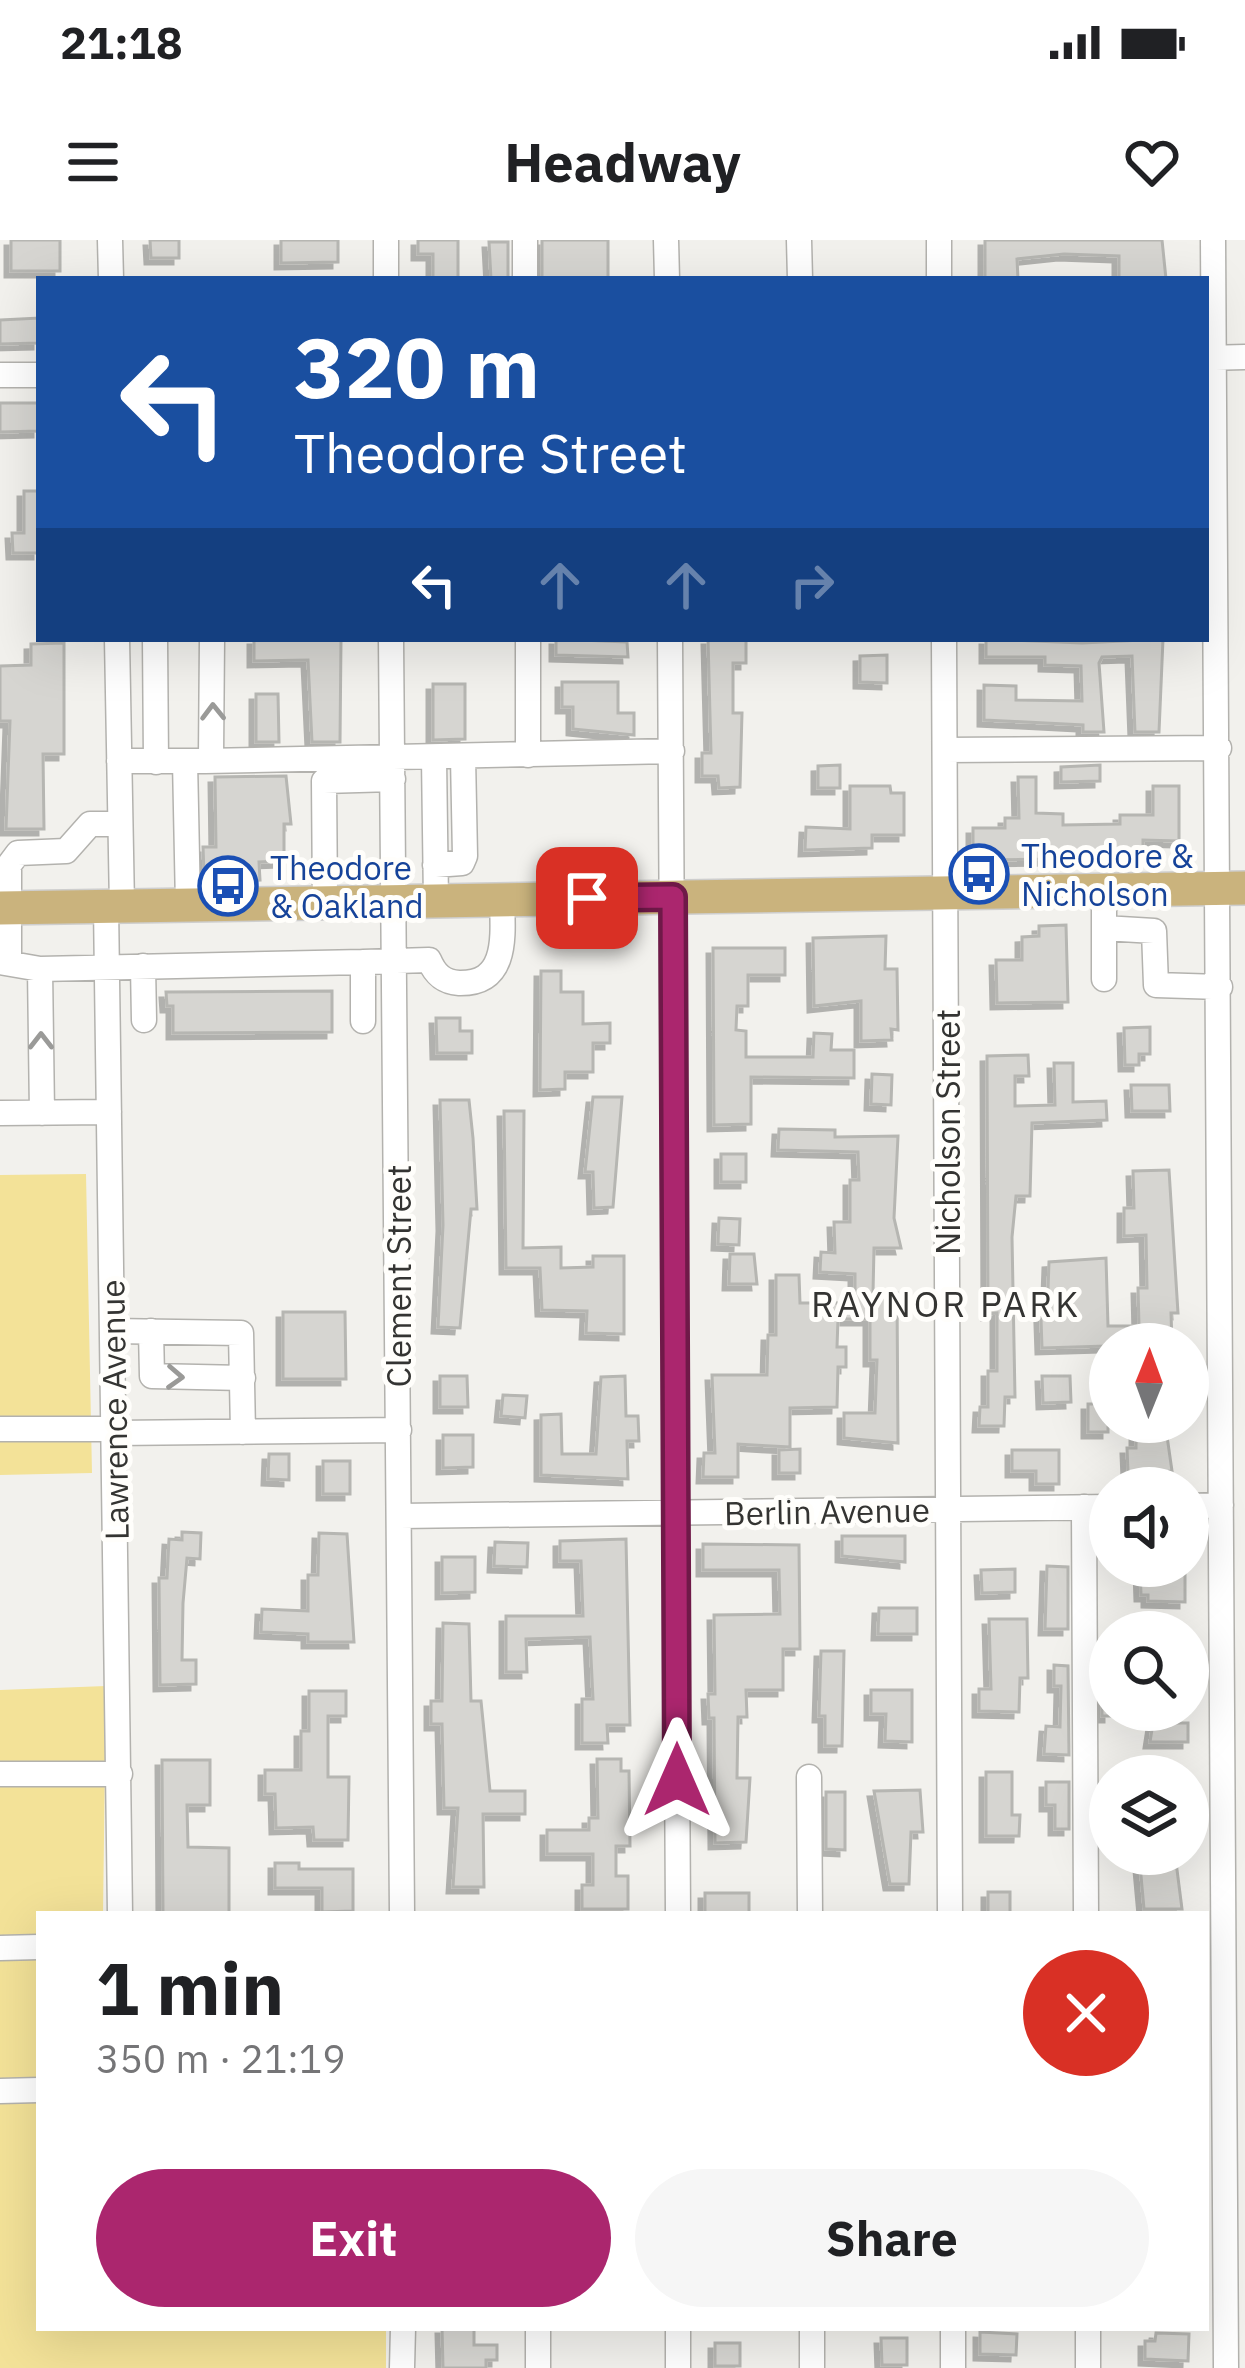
<!DOCTYPE html>
<html lang="en">
<head>
<meta charset="utf-8">
<style>
  :root { --surface:#fff; --page:#f6f6f6; --text:#202124; --muted:#757577; --accent:#ab266e }
  body { margin:0; font-family:"IBM Plex Sans",sans-serif; background:var(--page); color:var(--text); height:100vh; display:flex; flex-direction:column; font-size:45px; white-space:nowrap }
  * { box-sizing:border-box; margin:0 }
  p { font-size:39px; color:var(--muted) }
  .icon { flex:none; width:66px; height:66px; fill:none; stroke:currentColor; stroke-width:2; stroke-linecap:round; stroke-linejoin:round }
  .map { position:relative; flex:1; overflow:hidden }
  .panel { position:absolute; left:36px; top:1671px; width:1173px; height:420px; display:flex; flex-direction:column; background:var(--surface); border-radius:0px; box-shadow:0 12px 48px #0002 }
  .panel>* { flex:none }
  .top-card { position:absolute; left:36px; top:36px; width:1173px; height:366px; border-radius:0px; box-shadow:0 12px 48px #0002; background:#1a4fa0; color:#fff; overflow:hidden }
  .needle { width:78px; rotate:1deg }
  .buttons { position:absolute; left:1089px; top:1083px; display:grid; gap:24px }
  .buttons a { display:grid; place-items:center; width:120px; height:120px; border-radius:50%; background:var(--surface); box-shadow:0 12px 48px #0002; font-size:60px }
  .pin { position:absolute; display:grid; place-items:center; width:102px; height:102px; color:#fff; margin:-51px; border-radius:24px; box-shadow:0 6px 18px #0006 }
  .me { position:absolute; width:132px; margin:-66px; rotate:0deg; stroke-linejoin:round; filter:drop-shadow(0 0 9px #0008) }
  .turn { display:flex; align-items:center; gap:42px; height:252px; padding:0 60px; font-size:54px }
  .turn .icon { width:156px; height:156px; stroke-width:2.5 }
  .turn b { display:block; font-size:84px; line-height:102px }
  .lanes { display:flex; align-items:center; height:114px; padding:0 60px; background:#0003; justify-content:center; gap:60px; direction:ltr }
  .lanes .off { opacity:.35 }
  .round { display:grid; place-items:center; flex:none; width:126px; height:126px; border-radius:63px; background:var(--page) }
  .overview { display:flex; align-items:center; justify-content:space-between; height:204px; padding:0 60px }
  h1 { font-size:72px; font-weight:700; line-height:90px }
  .primary-button { display:flex; gap:24px; margin-top:auto; padding:24px 60px }
  .primary-button a { flex:1; height:138px; border-radius:72px; background:var(--accent); color:#fff; font-size:48px; font-weight:700; line-height:138px; text-align:center }
  .primary-button a+a { background:var(--page); color:var(--text) }
  .status { display:flex; justify-content:space-between; align-items:center; height:84px; padding:0 60px; background:var(--surface); direction:ltr }
  .status svg { height:33px; fill:currentColor }
  header { display:flex; justify-content:space-between; align-items:center; height:156px; padding:0 60px; background:var(--surface); font-size:54px; font-weight:700 }
  .map>svg:first-child { display:block }
</style>
</head>
<body>
<div class="status"><b>21:18</b><svg viewBox="0 0 49 12"><path d="M0 12V9h3v3zM5 12V6h3v6zM10 12V3h3v9zM15 12V0h3v12zM26 1h20v11H26zM47 4h2v5h-2z"/></svg></div>
<header><svg class="icon" aria-label="menu" viewBox="0 0 24 24"><path d="M4 6h16M4 12h16M4 18h16"/></svg>Headway<svg class="icon" aria-label="heart" viewBox="0 0 24 24"><path d="M12 20l-8-8c-3-5 5-10 8-4 3-6 11-1 8 4z"/></svg></header>
<div class="map">
<svg width="1245" height="2128" viewBox="0 0 1245 2128">
  <defs>
    <filter id="shadow"><feDropShadow dx="-6" dy="6" stdDeviation="0" flood-color="#0004"/></filter>
  </defs>
  <rect width="100%" height="100%" fill="#f2f1ed"/>
  <path fill="#f3e298" d="M 86,934 L 92,1233 L 0,1235 L 0,935 Z
    M 106,1446 L 103,1674 L 39,1674 L 39,2088 L 386,2088 L 386,2128 L 0,2128 L 0,1450 Z"/>
  <path fill="#d6d5d1" stroke="#b6b6b2" stroke-width="3" filter="url(#shadow)" d="M 11,0 L 60,0 L 60,31 L 11,31 Z
    M 150,0 L 179,0 L 179,18 L 151,18 Z
    M 281,0 L 338,0 L 338,22 L 281,23 Z
    M 418,0 L 458,0 L 458,39 L 433,39 L 433,14 L 418,14 Z
    M 542,0 L 608,0 L 608,39 L 542,39 Z
    M 985,0 L 1162,0 L 1166,39 L 1119,39 L 1119,16 L 1064,14 L 1017,19 L 1018,39 L 985,39 Z
    M 489,2 L 508,2 L 508,39 L 491,39 Z
    M 39,78 L 39,103 L 0,104 L 0,80 Z
    M 0,163 L 39,163 L 39,191 L 0,192 Z
    M 24,251 L 39,251 L 39,313 L 13,313 L 12,293 L 24,293 Z
    M 254,399 L 341,400 L 340,502 L 312,502 L 308,420 L 254,421 Z
    M 556,399 L 627,402 L 628,417 L 556,415 Z
    M 708,399 L 746,399 L 746,423 L 733,423 L 733,473 L 742,473 L 740,547 L 719,548 L 718,536 L 702,536 L 702,513 L 711,513 Z
    M 986,399 L 1082,403 L 1163,399 L 1159,492 L 1135,492 L 1132,416 L 1102,417 L 1099,423 L 1104,492 L 1083,492 L 1083,485 L 984,480 L 984,445 L 1016,446 L 1016,460 L 1082,461 L 1081,426 L 1045,425 L 1045,417 L 986,417 Z
    M 64,403 L 64,514 L 43,514 L 44,589 L 6,589 L 10,481 L 0,481 L 0,426 L 31,425 L 31,404 Z
    M 887,415 L 887,443 L 860,442 L 860,416 Z
    M 562,442 L 618,442 L 618,473 L 634,473 L 634,495 L 573,489 L 573,467 L 562,467 Z
    M 433,444 L 465,444 L 465,499 L 433,500 Z
    M 256,454 L 278,454 L 279,502 L 256,502 Z
    M 840,525 L 840,548 L 818,548 L 818,526 Z
    M 1100,525 L 1100,541 L 1061,542 L 1061,527 Z
    M 286,536 L 291,584 L 284,584 L 284,621 L 259,622 L 260,640 L 218,641 L 218,634 L 204,634 L 203,607 L 216,607 L 215,537 Z
    M 1018,537 L 1036,537 L 1036,573 L 1063,574 L 1063,585 L 1120,584 L 1120,575 L 1153,575 L 1153,546 L 1179,546 L 1179,601 L 1143,600 L 1143,617 L 1119,617 L 1119,610 L 1063,611 L 1063,619 L 973,620 L 973,588 L 1005,588 L 1005,578 L 1019,578 Z
    M 850,546 L 890,546 L 891,553 L 904,553 L 904,595 L 872,595 L 872,608 L 805,610 L 806,587 L 850,589 Z
    M 1066,685 L 1068,762 L 997,763 L 996,720 L 1022,720 L 1022,697 L 1039,696 L 1039,686 Z
    M 886,696 L 885,729 L 897,729 L 898,790 L 891,789 L 892,800 L 861,801 L 861,761 L 814,766 L 813,698 Z
    M 713,708 L 785,708 L 785,735 L 748,735 L 748,766 L 737,766 L 736,790 L 746,791 L 746,817 L 813,817 L 814,793 L 832,794 L 831,810 L 854,810 L 854,838 L 751,837 L 751,884 L 714,885 Z
    M 541,731 L 561,731 L 561,752 L 583,752 L 583,784 L 610,783 L 610,803 L 593,803 L 593,832 L 565,832 L 565,849 L 540,850 Z
    M 332,751 L 332,792 L 173,793 L 173,766 L 167,766 L 166,752 Z
    M 436,778 L 460,778 L 460,791 L 472,791 L 472,813 L 437,813 Z
    M 1150,787 L 1150,814 L 1139,814 L 1139,825 L 1125,825 L 1124,788 Z
    M 1028,815 L 1029,836 L 1015,836 L 1015,866 L 1055,865 L 1054,823 L 1073,823 L 1073,862 L 1106,861 L 1107,880 L 1032,883 L 1030,956 L 1016,956 L 1012,997 L 1015,1157 L 1005,1157 L 1004,1186 L 979,1186 L 980,1167 L 988,1167 L 988,1131 L 997,1131 L 997,1073 L 988,1074 L 987,816 Z
    M 872,834 L 892,835 L 891,865 L 871,864 Z
    M 1131,845 L 1169,845 L 1170,871 L 1132,871 Z
    M 593,857 L 622,857 L 613,967 L 594,968 L 593,932 L 585,932 Z
    M 440,860 L 469,860 L 473,898 L 477,969 L 471,969 L 460,1088 L 438,1087 L 443,985 Z
    M 504,871 L 524,871 L 523,1008 L 561,1007 L 561,1028 L 593,1027 L 593,1016 L 624,1016 L 624,1094 L 586,1093 L 587,1071 L 542,1070 L 540,1028 L 506,1028 Z
    M 779,889 L 835,890 L 835,897 L 898,896 L 894,978 L 901,1008 L 874,1008 L 873,1053 L 897,1053 L 898,1203 L 844,1198 L 844,1173 L 875,1173 L 877,1120 L 870,1120 L 870,1079 L 838,1079 L 837,1107 L 846,1107 L 846,1127 L 838,1127 L 837,1167 L 790,1168 L 790,1207 L 738,1204 L 738,1237 L 703,1237 L 704,1213 L 715,1213 L 712,1135 L 767,1135 L 768,1095 L 776,1095 L 776,1035 L 799,1035 L 800,1063 L 855,1063 L 855,1034 L 820,1032 L 821,1012 L 835,1013 L 834,982 L 850,982 L 850,940 L 859,940 L 858,912 L 778,910 Z
    M 721,914 L 746,914 L 746,942 L 721,942 Z
    M 1169,930 L 1178,1073 L 1171,1073 L 1172,1104 L 1042,1108 L 1040,1050 L 1048,1049 L 1049,1022 L 1106,1018 L 1108,1086 L 1139,1086 L 1138,1048 L 1147,1048 L 1146,995 L 1124,996 L 1124,968 L 1134,968 L 1133,931 Z
    M 719,978 L 740,979 L 739,1005 L 718,1004 Z
    M 730,1014 L 754,1014 L 757,1044 L 729,1044 Z
    M 283,1072 L 345,1072 L 346,1139 L 283,1139 Z
    M 440,1136 L 467,1136 L 468,1167 L 440,1167 Z
    M 625,1136 L 626,1176 L 638,1176 L 639,1201 L 627,1201 L 628,1239 L 541,1235 L 541,1175 L 561,1174 L 562,1214 L 596,1214 L 601,1137 Z
    M 1042,1136 L 1070,1136 L 1071,1162 L 1043,1163 Z
    M 503,1155 L 527,1156 L 525,1178 L 501,1176 Z
    M 1088,1164 L 1108,1164 L 1108,1192 L 1088,1192 Z
    M 1136,1182 L 1165,1182 L 1172,1231 L 1128,1232 L 1127,1208 L 1136,1208 Z
    M 443,1195 L 473,1195 L 473,1227 L 443,1228 Z
    M 800,1209 L 800,1233 L 779,1233 L 779,1210 Z
    M 1012,1210 L 1059,1210 L 1059,1244 L 1036,1244 L 1036,1231 L 1012,1231 Z
    M 269,1214 L 289,1214 L 289,1240 L 268,1239 Z
    M 323,1221 L 350,1221 L 350,1254 L 323,1254 Z
    M 182,1292 L 201,1293 L 200,1319 L 187,1318 L 183,1363 L 182,1420 L 196,1420 L 196,1444 L 160,1445 L 159,1338 L 167,1338 L 169,1299 L 182,1300 Z
    M 319,1293 L 347,1294 L 354,1402 L 308,1402 L 308,1394 L 261,1392 L 262,1369 L 308,1371 L 308,1335 L 318,1335 Z
    M 842,1296 L 905,1296 L 905,1322 L 842,1316 Z
    M 626,1299 L 630,1485 L 607,1485 L 608,1503 L 582,1503 L 582,1459 L 593,1459 L 590,1397 L 526,1399 L 527,1432 L 506,1432 L 506,1376 L 583,1376 L 581,1321 L 560,1321 L 560,1301 Z
    M 495,1302 L 528,1303 L 527,1327 L 494,1326 Z
    M 703,1304 L 799,1305 L 800,1409 L 783,1409 L 783,1450 L 746,1450 L 747,1477 L 738,1477 L 737,1538 L 750,1538 L 746,1602 L 715,1603 L 714,1478 L 709,1478 L 708,1454 L 715,1454 L 714,1375 L 780,1374 L 779,1330 L 703,1330 Z
    M 442,1317 L 475,1317 L 475,1352 L 442,1353 Z
    M 1047,1326 L 1068,1327 L 1068,1389 L 1045,1389 Z
    M 1140,1326 L 1185,1326 L 1185,1362 L 1148,1361 L 1148,1355 L 1141,1355 Z
    M 1015,1329 L 1015,1352 L 982,1353 L 981,1330 Z
    M 879,1368 L 917,1368 L 917,1394 L 878,1394 Z
    M 989,1379 L 1027,1379 L 1028,1438 L 1020,1438 L 1019,1472 L 979,1471 L 979,1449 L 991,1449 Z
    M 443,1383 L 469,1384 L 471,1461 L 481,1461 L 490,1551 L 525,1551 L 525,1574 L 483,1574 L 484,1647 L 453,1647 L 458,1568 L 444,1568 L 442,1484 L 431,1484 L 431,1461 L 442,1461 Z
    M 821,1411 L 844,1411 L 842,1506 L 825,1506 L 825,1476 L 819,1476 Z
    M 1101,1420 L 1110,1420 L 1110,1476 L 1102,1476 Z
    M 1054,1425 L 1068,1426 L 1069,1515 L 1044,1514 L 1046,1486 L 1060,1487 L 1061,1446 L 1054,1446 Z
    M 871,1450 L 912,1450 L 912,1502 L 885,1501 L 886,1474 L 871,1474 Z
    M 309,1451 L 346,1451 L 346,1476 L 328,1476 L 328,1537 L 349,1537 L 348,1600 L 314,1600 L 313,1587 L 276,1588 L 275,1554 L 265,1554 L 265,1530 L 301,1530 L 301,1491 L 309,1491 Z
    M 1155,1470 L 1177,1470 L 1177,1483 L 1188,1483 L 1188,1502 L 1150,1502 Z
    M 597,1519 L 621,1519 L 621,1531 L 629,1531 L 630,1606 L 616,1606 L 616,1636 L 628,1636 L 628,1669 L 582,1669 L 582,1645 L 593,1645 L 593,1614 L 547,1614 L 547,1590 L 589,1590 L 589,1578 L 598,1578 Z
    M 162,1520 L 210,1520 L 210,1565 L 187,1565 L 188,1607 L 229,1608 L 229,1674 L 163,1674 Z
    M 986,1532 L 1012,1532 L 1012,1575 L 1020,1575 L 1019,1596 L 986,1596 Z
    M 1046,1542 L 1069,1542 L 1069,1589 L 1055,1589 L 1055,1565 L 1046,1565 Z
    M 920,1550 L 923,1592 L 911,1592 L 909,1644 L 890,1644 L 874,1551 Z
    M 826,1552 L 845,1552 L 845,1610 L 826,1609 Z
    M 1139,1614 L 1175,1614 L 1182,1669 L 1144,1669 Z
    M 275,1623 L 299,1623 L 299,1629 L 353,1629 L 353,1671 L 322,1672 L 322,1648 L 275,1648 Z
    M 988,1652 L 1010,1652 L 1010,1674 L 988,1674 Z
    M 705,1653 L 749,1653 L 749,1674 L 705,1674 Z
    M 442,2088 L 474,2088 L 474,2105 L 497,2105 L 497,2120 L 486,2120 L 486,2128 L 443,2128 Z
    M 980,2092 L 1017,2094 L 1016,2115 L 980,2114 Z
    M 1156,2093 L 1189,2094 L 1188,2121 L 1145,2119 L 1145,2101 L 1155,2101 Z
    M 881,2098 L 907,2098 L 907,2125 L 882,2125 Z
    M 715,2103 L 740,2103 L 740,2126 L 715,2126 Z"/>
  <g fill="none" stroke-linecap="round" stroke-linejoin="round">
    <defs>
      <path id="minor" d="M 110,0 L 111,39
        M 386,0 L 386,39
        M 525,0 L 525,39
        M 666,0 L 667,39
        M 799,0 L 800,39
        M 939,0 L 939,39
        M 1213,0 L 1226,2128
        M 1206,118 L 1245,117
        M 0,135 L 39,135
        M 117,399 L 122,666
        M 155,399 L 156,522
        M 391,399 L 402,1674
        M 528,399 L 528,515
        M 670,399 L 678,1674
        M 944,399 L 950,1674
        M 945,510 L 1219,508
        M 434,518 L 436,661
        M 119,521 L 205,521 L 211,515 L 212,399
        M 185,521 L 188,665
        M 205,521 L 672,511
        M 435,625 L 462,623 L 465,616 L 463,517
        M 325,663 L 324,541 L 393,539
        M 106,666 L 120,1674
        M 1104,688 L 1154,691 L 1156,745 L 1220,747
        M 9,721 L 9,625 L 18,613 L 66,611 L 90,584 L 120,584
        M 0,722 L 40,729 L 363,722
        M 143,726 L 144,780
        M 40,729 L 42,873
        M 1104,739 L 1104,650
        M 363,781 L 363,722 L 429,720 C 435,734 443,742 459,743 C 508,744 503,697 502,660
        M 0,873 L 109,872
        M 113,1091 L 241,1093 L 243,1192
        M 151,1091 L 152,1136 L 243,1138
        M 0,1189 L 114,1189
        M 115,1193 L 399,1190
        M 1188,1266 L 1221,1265
        M 1084,1267 L 1086,1674
        M 400,1276 L 1110,1267
        M 0,1534 L 120,1534
        M 809,1537 L 810,1674
        M 0,1708 L 39,1707
        M 0,1851 L 39,1850
        M 812,2088 L 812,2128
        M 953,2088 L 953,2128
        M 1088,2088 L 1088,2128
        M 402,2128 L 403,2088
        M 538,2128 L 538,2088
        M 678,2128 L 678,2088"/>
      <path id="major" d="M 0,668 L 1245,648"/>
    </defs>
    <use href="#minor" stroke="#b3b2ae" stroke-width="27"/>
    <use href="#major" stroke="#cecece" stroke-width="36"/>
    <use href="#minor" stroke="#fff" stroke-width="24"/>
    <use href="#major" stroke="#cab37d" stroke-width="33"/>
  </g>
  <defs><path id="oneway-chevron" d="M-2-3.5L2.5 0L-2 3.5" fill="none" stroke-width="1.6" stroke-linecap="round" stroke-linejoin="round" transform="scale(3)"/></defs>
  <g stroke="#9a9a98">
    <use href="#oneway-chevron" transform="translate(213 472) rotate(-91)"/>
    <use href="#oneway-chevron" transform="translate(41 801) rotate(-90)"/>
    <use href="#oneway-chevron" transform="translate(175 1137) rotate(3)"/>
  </g>
  <g fill="none" stroke-linecap="round" stroke-linejoin="round">
    <defs>
      <path id="route" d="M 587,658 L 673,657 L 677,1540"/>
    </defs>
    <use href="#route" stroke="#6f1948" stroke-width="30"/>
    <use href="#route" stroke="#ab266e" stroke-width="21"/>
  </g>
  <defs>
    <symbol id="bus-ring" viewBox="-11 -11 22 22"><circle r="9.5" fill="#fffefb" stroke="#1a4fb4" stroke-width="1.5"/><path d="M-5-6H5V4H4V6H2V4H-2V6H-4V4H-5ZM-3.5-4V0h7V-4ZM-3.5 1.2v1.5H-2V1.2ZM2 1.2v1.5H3.5V1.2Z" fill="#1a4fb4"/></symbol>
  </defs>
  <g fill-rule="evenodd">
    <use href="#bus-ring" x="946" y="601" width="66" height="66"/>
    <use href="#bus-ring" x="195" y="613" width="66" height="66"/>
  </g>
  <g text-anchor="middle" dominant-baseline="central" stroke-width="10" stroke-linejoin="round" paint-order="stroke">
    <g font-size="33" fill="#164399" stroke="#fffefb" text-anchor="start">
      <text x="1021" y="615">Theodore &amp;<tspan x="1021" dy="38">Nicholson</tspan></text>
      <text x="270" y="627">Theodore<tspan x="270" dy="38">&amp; Oakland</tspan></text>
    </g>
    <g font-size="33" fill="#343432" stroke="#fffefb">
      <text transform="translate(947 892) rotate(-90)">Nicholson Street</text>
      <text transform="translate(398 1036) rotate(-90)">Clement Street</text>
      <text transform="translate(114 1170) rotate(-91)">Lawrence Avenue</text>
      <text transform="translate(827 1271) rotate(-1)">Berlin Avenue</text>
    </g>
    <g font-size="36" letter-spacing="3" fill="#343432" stroke="#fffefb">
      <text x="946" y="1063">RAYNOR PARK</text>
    </g>
  </g>
</svg>
<div class="buttons">
<a><svg class="needle" viewBox="-14 -14 28 28"><path d="M0-13l5 13h-10z" fill="#e53935"/><path d="M0 13l5-13h-10z" fill="#757577"/></svg></a>
<a><svg class="icon" aria-label="sound" viewBox="0 0 24 24"><path d="M4 9h4l5-4v14l-5-4H4zM17 9q2 3 0 6"/></svg></a>
<a><svg class="icon" aria-label="search" viewBox="0 0 24 24"><circle cx="10" cy="10" r="6"/><path d="M15 15l6 6"/></svg></a>
<a><svg class="icon" aria-label="layers" viewBox="0 0 24 24"><path d="M12 4l9 5-9 5-9-5zM3 14l9 5 9-5"/></svg></a>
</div>
<div class="pin" style="left:587px;top:658px;background:#d93025"><svg class="icon" aria-label="arrive" viewBox="0 0 24 24"><path d="M6 21V4h12l-3 4 3 4H6"/></svg></div>
<svg class="me" style="left:677px;top:1540px" viewBox="-20 -20 40 40"><path d="M0-17L14 15 0 8-14 15z" fill="#ab266e" stroke="#fff" stroke-width="4"/></svg>
<div class="top-card">
<div class="turn"><svg class="icon" aria-label="left" viewBox="0 0 24 24"><path d="M17 20v-9H6M10 6l-5 5 5 5"/></svg><div><b>320 m</b>Theodore Street</div></div>
<div class="lanes"><svg class="icon" aria-label="left" viewBox="0 0 24 24"><path d="M17 20v-9H6M10 6l-5 5 5 5"/></svg><svg class="icon off" aria-label="ahead" viewBox="0 0 24 24"><path d="M12 20V5M6 11l6-6 6 6"/></svg><svg class="icon off" aria-label="ahead" viewBox="0 0 24 24"><path d="M12 20V5M6 11l6-6 6 6"/></svg><svg class="icon off" aria-label="right" viewBox="0 0 24 24"><path d="M7 20v-9h11M14 6l5 5-5 5"/></svg></div>
</div>
<section class="panel">
<div class="overview"><div><h1>1 min</h1><p>350 m · 21:19</p></div><a class="round" style="background:#d93025;color:#fff"><svg class="icon" aria-label="close" viewBox="0 0 24 24"><path d="M6 6l12 12M18 6L6 18"/></svg></a></div>
<div class="primary-button"><a>Exit</a><a>Share</a></div>
</section>
</div>
</body>
</html>
